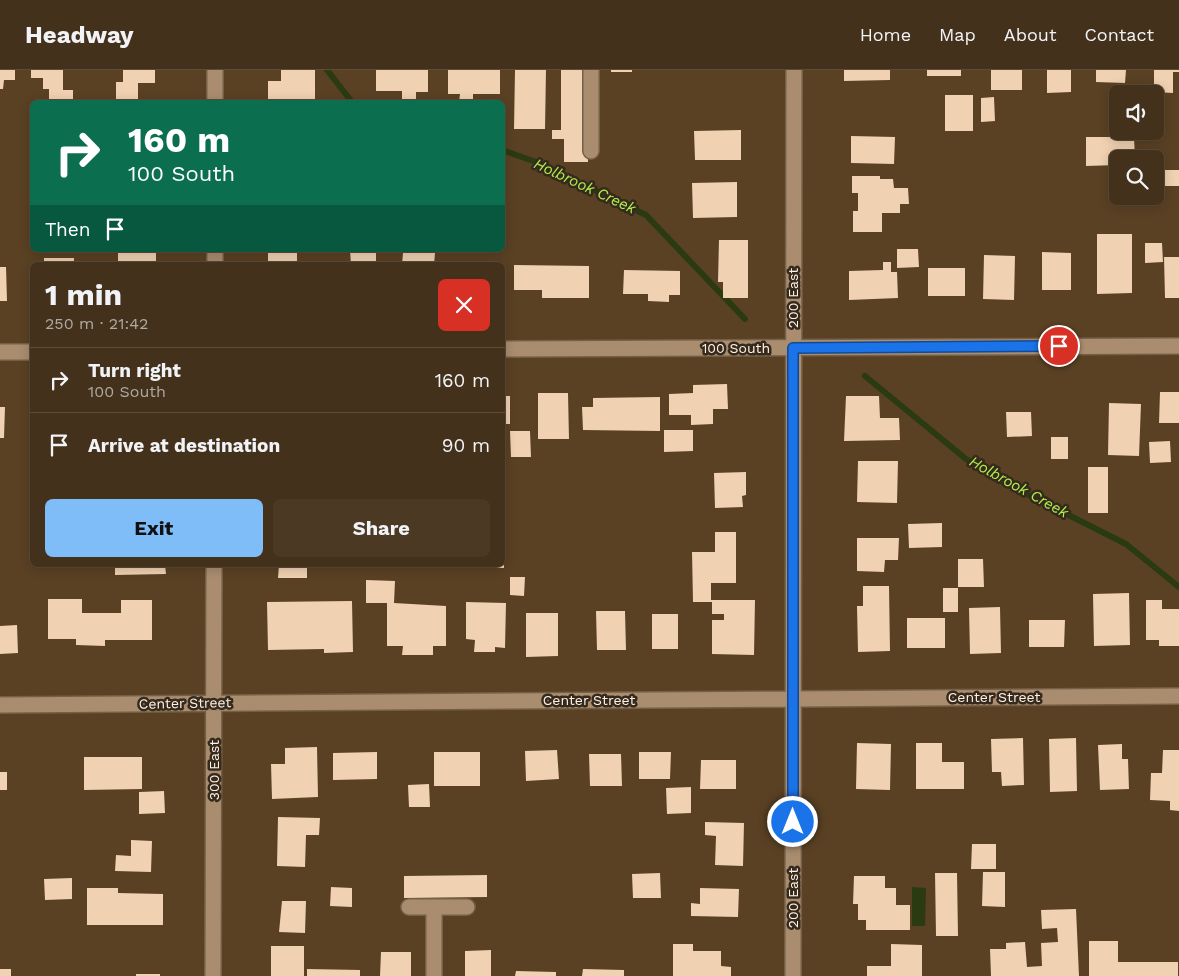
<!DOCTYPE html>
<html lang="en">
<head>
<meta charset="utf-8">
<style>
  :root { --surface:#44311b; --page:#4b3924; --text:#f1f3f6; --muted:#afa9a3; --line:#5c4c3a; --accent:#7fbdf9 }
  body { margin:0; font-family:"Work Sans",sans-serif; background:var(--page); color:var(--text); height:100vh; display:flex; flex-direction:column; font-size:19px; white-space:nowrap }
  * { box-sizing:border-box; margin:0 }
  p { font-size:16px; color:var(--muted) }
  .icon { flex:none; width:28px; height:28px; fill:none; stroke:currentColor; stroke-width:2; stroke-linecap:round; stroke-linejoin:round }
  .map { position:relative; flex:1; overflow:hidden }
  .side { position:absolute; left:30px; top:192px; width:475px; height:305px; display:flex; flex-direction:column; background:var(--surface); border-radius:8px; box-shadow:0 2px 12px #0003,0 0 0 1px var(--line) }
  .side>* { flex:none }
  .top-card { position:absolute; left:30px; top:30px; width:475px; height:152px; border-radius:8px; box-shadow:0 2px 12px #0003,0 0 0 1px var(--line); background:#0b6e4f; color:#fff; overflow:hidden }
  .tools { position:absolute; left:1109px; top:15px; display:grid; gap:10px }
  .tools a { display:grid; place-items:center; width:55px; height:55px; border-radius:8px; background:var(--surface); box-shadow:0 2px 12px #0003,0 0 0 1px var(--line); font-size:25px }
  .pin { position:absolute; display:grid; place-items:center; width:42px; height:42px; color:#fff; margin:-21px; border:2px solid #fff; border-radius:50%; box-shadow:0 1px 5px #0007 }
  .me { position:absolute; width:55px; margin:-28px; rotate:0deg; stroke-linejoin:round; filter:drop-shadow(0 0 4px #0008) }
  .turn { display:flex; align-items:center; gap:18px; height:105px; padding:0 15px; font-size:22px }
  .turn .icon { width:65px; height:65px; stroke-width:2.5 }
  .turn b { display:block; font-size:35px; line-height:42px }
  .then { display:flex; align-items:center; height:48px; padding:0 15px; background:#0003; gap:10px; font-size:19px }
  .round { display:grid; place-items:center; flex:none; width:52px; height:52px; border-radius:8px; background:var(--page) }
  .headline { display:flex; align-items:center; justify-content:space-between; height:85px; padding:0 15px }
  h1 { font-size:30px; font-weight:700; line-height:38px }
  .button { display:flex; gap:10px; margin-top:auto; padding:10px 15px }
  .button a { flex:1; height:58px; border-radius:8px; background:var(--accent); color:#111; font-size:20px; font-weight:700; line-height:58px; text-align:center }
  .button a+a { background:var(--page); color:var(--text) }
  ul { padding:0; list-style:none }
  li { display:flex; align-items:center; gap:15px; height:65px; padding:0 15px; border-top:1px solid var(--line) }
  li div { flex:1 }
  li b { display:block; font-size:19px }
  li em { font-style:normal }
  header { display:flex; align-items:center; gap:30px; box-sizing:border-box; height:70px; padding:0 25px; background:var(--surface); border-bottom:1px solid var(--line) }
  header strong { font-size:24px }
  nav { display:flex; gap:28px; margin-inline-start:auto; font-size:18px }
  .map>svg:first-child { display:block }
</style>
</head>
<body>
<header>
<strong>Headway</strong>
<nav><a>Home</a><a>Map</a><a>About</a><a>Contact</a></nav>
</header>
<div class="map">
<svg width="1179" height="906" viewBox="0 0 1179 906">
  <rect width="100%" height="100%" fill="#5a4124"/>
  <path fill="#2a3b11" d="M 912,817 L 926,818 L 925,856 L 912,856 Z"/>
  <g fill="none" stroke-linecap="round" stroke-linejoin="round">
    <path stroke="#2a3b11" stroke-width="6" d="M 327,0 L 352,32
      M 502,80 L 536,92 L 646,145 L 745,249
      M 865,306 L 966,389 L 997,409 L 1126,474 L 1179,517"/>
  </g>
  <path fill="#f0d1b1" d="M 0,0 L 15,0 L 15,10 L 4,10 L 3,19 L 0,19 Z
    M 31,0 L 63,0 L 63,20 L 73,20 L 73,32 L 49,32 L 49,19 L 43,19 L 43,8 L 31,8 Z
    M 123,0 L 155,0 L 155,13 L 138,13 L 138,32 L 116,32 L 116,12 L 123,12 Z
    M 281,0 L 315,0 L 315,32 L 268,32 L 268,11 L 281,11 Z
    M 376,0 L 428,0 L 428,22 L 416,22 L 416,31 L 402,31 L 402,21 L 376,21 Z
    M 448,0 L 500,0 L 500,24 L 473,24 L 473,32 L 459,32 L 460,24 L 448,24 Z
    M 515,0 L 546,0 L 545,59 L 514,59 Z
    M 561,0 L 588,0 L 588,92 L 564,92 L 564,69 L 552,69 L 552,60 L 561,60 Z
    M 611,0 L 632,0 L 632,2 L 611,2 Z
    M 844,0 L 890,0 L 890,10 L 844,11 Z
    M 927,0 L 961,0 L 961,6 L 927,6 Z
    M 991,0 L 1022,0 L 1022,20 L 991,20 Z
    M 1047,0 L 1071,0 L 1071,22 L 1047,23 Z
    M 1096,0 L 1126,0 L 1125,13 L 1096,12 Z
    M 1154,0 L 1179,0 L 1179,2 L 1173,2 L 1173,23 L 1154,22 Z
    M 945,25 L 973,25 L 973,61 L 945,61 Z
    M 994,27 L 995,51 L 981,52 L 981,28 Z
    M 741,60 L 741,90 L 695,90 L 694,61 Z
    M 851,66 L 895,67 L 894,94 L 851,93 Z
    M 1086,67 L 1134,67 L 1135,89 L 1118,89 L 1118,95 L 1086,96 Z
    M 1155,100 L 1179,100 L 1179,116 L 1155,116 Z
    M 852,106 L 880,106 L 880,109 L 893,109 L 894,118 L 908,118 L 909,134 L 900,134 L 900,143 L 882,143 L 882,162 L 853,162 L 853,141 L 858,141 L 858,123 L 852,123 Z
    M 737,112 L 737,147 L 693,148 L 692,113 Z
    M 502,150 L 505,150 L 505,177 L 502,177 Z
    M 1097,164 L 1132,164 L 1132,223 L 1097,224 Z
    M 719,170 L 748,170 L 748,228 L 723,228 L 723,212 L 718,212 Z
    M 1145,173 L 1162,173 L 1163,192 L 1145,193 Z
    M 897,179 L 918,179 L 919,197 L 897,198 Z
    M 118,180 L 156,180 L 156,194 L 118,195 Z
    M 350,180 L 376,180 L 376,195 L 351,195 Z
    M 1042,182 L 1071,183 L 1071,220 L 1042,220 Z
    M 268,183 L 297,183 L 297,195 L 268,195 Z
    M 403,183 L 435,183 L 434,195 L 402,195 Z
    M 984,185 L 1015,186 L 1014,230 L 983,229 Z
    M 1164,187 L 1179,187 L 1179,228 L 1165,228 Z
    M 44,188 L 74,188 L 74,195 L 44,195 Z
    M 883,192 L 891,192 L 891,202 L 897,202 L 898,228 L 849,230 L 849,201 L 883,200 Z
    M 514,195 L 589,196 L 589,228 L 542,228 L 542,220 L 514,220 Z
    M 0,197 L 6,197 L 7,231 L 0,231 Z
    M 928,198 L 965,198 L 965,226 L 928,226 Z
    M 624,200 L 680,201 L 680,225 L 669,225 L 669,232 L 648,231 L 648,224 L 623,224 Z
    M 727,314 L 728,339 L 713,339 L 713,354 L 691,355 L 691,345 L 669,345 L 669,324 L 693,323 L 693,315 Z
    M 1160,322 L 1179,322 L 1179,353 L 1159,353 Z
    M 538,323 L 568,323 L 569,369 L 538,369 Z
    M 502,326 L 510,326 L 510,354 L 505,354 L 505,387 L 502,387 Z
    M 846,326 L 879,326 L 880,348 L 899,348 L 900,370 L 844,371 Z
    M 660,327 L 660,361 L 583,360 L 582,337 L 593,337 L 593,328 Z
    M 1109,333 L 1141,334 L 1139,386 L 1108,385 Z
    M 0,337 L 5,337 L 4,368 L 0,368 Z
    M 29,337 L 32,337 L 32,405 L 30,405 Z
    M 1006,342 L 1031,342 L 1032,366 L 1007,367 Z
    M 664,360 L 693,360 L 693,381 L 664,382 Z
    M 510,361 L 530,361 L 531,387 L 511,387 Z
    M 1051,367 L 1068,367 L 1068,389 L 1051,389 Z
    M 1170,371 L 1171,392 L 1150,393 L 1149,372 Z
    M 858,391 L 898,391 L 897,433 L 857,432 Z
    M 1088,397 L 1108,397 L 1108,443 L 1088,443 Z
    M 746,402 L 746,425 L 742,426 L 743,437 L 715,438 L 714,403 Z
    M 942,453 L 942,477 L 909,478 L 908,454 Z
    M 715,462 L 736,462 L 736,513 L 711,513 L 711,530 L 755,530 L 754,585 L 712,584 L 712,550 L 724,550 L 724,544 L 712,544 L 712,532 L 693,532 L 692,482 L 715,482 Z
    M 857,468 L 899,468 L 898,490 L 885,490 L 884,502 L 857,501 Z
    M 958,489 L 983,489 L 984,517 L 958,517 Z
    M 115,495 L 165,495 L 166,504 L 115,505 Z
    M 279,495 L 307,495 L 307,508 L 278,508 Z
    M 470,495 L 504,495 L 504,498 L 470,498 Z
    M 510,507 L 525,507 L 524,526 L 510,525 Z
    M 366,510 L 395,511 L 394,533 L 446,536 L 446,576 L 433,576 L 433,585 L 402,585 L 403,576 L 387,576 L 387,533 L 366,533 Z
    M 863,516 L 889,516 L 890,581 L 858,582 L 857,536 L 863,536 Z
    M 943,518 L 958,518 L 958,542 L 943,542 Z
    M 1129,523 L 1130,575 L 1094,576 L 1093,524 Z
    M 48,529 L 82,529 L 82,543 L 121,543 L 121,530 L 152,530 L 152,570 L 105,570 L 105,576 L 76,575 L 76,569 L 48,569 Z
    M 1146,530 L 1162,530 L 1162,539 L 1179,539 L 1179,576 L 1159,576 L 1159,570 L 1146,570 Z
    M 352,531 L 353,582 L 324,583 L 324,579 L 268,580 L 267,532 Z
    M 466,532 L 506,533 L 505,578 L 495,577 L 495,582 L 474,582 L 475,570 L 466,569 Z
    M 1000,537 L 1001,583 L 970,584 L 969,538 Z
    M 596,541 L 625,541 L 626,580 L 597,580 Z
    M 526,543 L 558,543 L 558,586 L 526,587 Z
    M 652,544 L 678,544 L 678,579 L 652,579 Z
    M 907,548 L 945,548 L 945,578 L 907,578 Z
    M 1029,550 L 1065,550 L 1064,577 L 1029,577 Z
    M 17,555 L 18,583 L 0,584 L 0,556 Z
    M 1023,668 L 1024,715 L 1002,716 L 1001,702 L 992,702 L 991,669 Z
    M 1076,668 L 1077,721 L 1050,722 L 1049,669 Z
    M 857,673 L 891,674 L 890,720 L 856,719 Z
    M 916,673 L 942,673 L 942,692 L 964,692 L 964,719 L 916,719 Z
    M 1122,674 L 1122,689 L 1128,689 L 1129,719 L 1100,720 L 1098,675 Z
    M 317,677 L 318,727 L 272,729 L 271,694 L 285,694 L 285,678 Z
    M 557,680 L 559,709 L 526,711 L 525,681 Z
    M 1163,680 L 1179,680 L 1179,741 L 1170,740 L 1170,731 L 1150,730 L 1151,703 L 1162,703 Z
    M 377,682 L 377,709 L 333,710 L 333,683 Z
    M 434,682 L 480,682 L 480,716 L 434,716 Z
    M 639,682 L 671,682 L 670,709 L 639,709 Z
    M 589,684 L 621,684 L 622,716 L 590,716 Z
    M 84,687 L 142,687 L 142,719 L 84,720 Z
    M 701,690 L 736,690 L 736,719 L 700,719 Z
    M 0,702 L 7,702 L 7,720 L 0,720 Z
    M 429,714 L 430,737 L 409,737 L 408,715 Z
    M 691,717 L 691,743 L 667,744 L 666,718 Z
    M 164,721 L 165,743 L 139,744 L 139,722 Z
    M 278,747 L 320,748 L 319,765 L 306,765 L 305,797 L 277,796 Z
    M 705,752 L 744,753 L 743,796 L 715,795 L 716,766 L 705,765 Z
    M 131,770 L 152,771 L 151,802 L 115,801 L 116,785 L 131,786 Z
    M 972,774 L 996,774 L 996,799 L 971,799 Z
    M 983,802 L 1005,802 L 1005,837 L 982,836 Z
    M 660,803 L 661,828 L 633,828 L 632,804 Z
    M 935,803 L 957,803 L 958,866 L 936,866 Z
    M 487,805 L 487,827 L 404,828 L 404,806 Z
    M 854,806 L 885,806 L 885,818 L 896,818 L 896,835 L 910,835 L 910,860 L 866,860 L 866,850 L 858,850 L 858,834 L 853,834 Z
    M 72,808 L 72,829 L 45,830 L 44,809 Z
    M 331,817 L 352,818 L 352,837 L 330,836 Z
    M 87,818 L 118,818 L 118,823 L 163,824 L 163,855 L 87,855 Z
    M 700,818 L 739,819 L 738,847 L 691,846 L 691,833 L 700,834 Z
    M 282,831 L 306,831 L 305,863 L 279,862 Z
    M 1076,839 L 1079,906 L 991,906 L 990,879 L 1006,879 L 1006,873 L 1025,872 L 1027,897 L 1042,896 L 1041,873 L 1058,872 L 1057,858 L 1042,859 L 1041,840 Z
    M 1089,871 L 1118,871 L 1118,892 L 1178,892 L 1178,906 L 1089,906 Z
    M 673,874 L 693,874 L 693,881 L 721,881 L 721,896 L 731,897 L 731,906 L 673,906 Z
    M 891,874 L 922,875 L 922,906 L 867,906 L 867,896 L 891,896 Z
    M 271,876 L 304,876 L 304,906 L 271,906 Z
    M 491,880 L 491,906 L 465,906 L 465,881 Z
    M 381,882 L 411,882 L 411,906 L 380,906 Z
    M 0,899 L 11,899 L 11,906 L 0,906 Z
    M 307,899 L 360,900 L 360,906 L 307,906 Z
    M 583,899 L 624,900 L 624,906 L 582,906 Z
    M 516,901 L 556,902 L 556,906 L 515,906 Z
    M 136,904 L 160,904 L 160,906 L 136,906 Z"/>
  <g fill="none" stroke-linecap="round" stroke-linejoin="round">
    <defs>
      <path id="minor" d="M 591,0 L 591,81
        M 215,32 L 215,0
        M 215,195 L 215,180
        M 502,279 L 1179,276
        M 0,282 L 32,282
        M 0,635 L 1179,626
        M 409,837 L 467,837
        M 434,837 L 434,906
        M 213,906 L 214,495
        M 793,906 L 794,0"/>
    </defs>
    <use href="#minor" stroke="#746047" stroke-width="18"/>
    <use href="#minor" stroke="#aa8d6f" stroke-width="15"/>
  </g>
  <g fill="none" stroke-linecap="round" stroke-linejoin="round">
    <defs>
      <path id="route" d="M 793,752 L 793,278 L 1059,276"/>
    </defs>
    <use href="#route" stroke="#114b97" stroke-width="12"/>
    <use href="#route" stroke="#1a73e8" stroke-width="9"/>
  </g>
  <g text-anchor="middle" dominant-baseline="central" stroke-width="5" stroke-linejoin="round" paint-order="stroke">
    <g font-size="14" fill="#fff2e5" stroke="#362a1d">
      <text transform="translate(793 228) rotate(-90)">200 East</text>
      <text x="736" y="278">100 South</text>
      <text x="994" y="627">Center Street</text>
      <text x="589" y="630">Center Street</text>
      <text transform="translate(185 633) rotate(-1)">Center Street</text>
      <text transform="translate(214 700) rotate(-90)">300 East</text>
      <text transform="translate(793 828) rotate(-90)">200 East</text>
    </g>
    <g font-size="15" font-style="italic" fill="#afef4c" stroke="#362a1d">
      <text transform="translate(585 116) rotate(25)">Holbrook Creek</text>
      <text transform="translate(1019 417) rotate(29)">Holbrook Creek</text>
    </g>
  </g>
</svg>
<div class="tools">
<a><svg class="icon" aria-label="sound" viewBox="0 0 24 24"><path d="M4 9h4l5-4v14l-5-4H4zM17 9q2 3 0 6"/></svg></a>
<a><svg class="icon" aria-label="search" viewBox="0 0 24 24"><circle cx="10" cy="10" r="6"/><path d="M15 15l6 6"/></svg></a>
</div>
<div class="pin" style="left:1059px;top:276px;background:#d93025"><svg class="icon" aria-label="arrive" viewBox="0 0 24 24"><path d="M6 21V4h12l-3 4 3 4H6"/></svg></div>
<svg class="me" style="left:793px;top:752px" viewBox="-20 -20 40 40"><circle r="17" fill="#1a73e8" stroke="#fff" stroke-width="3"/><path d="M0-11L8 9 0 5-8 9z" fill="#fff"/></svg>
<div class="top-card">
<div class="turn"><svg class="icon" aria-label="right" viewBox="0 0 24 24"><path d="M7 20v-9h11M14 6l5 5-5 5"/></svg><div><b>160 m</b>100 South</div></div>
<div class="then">Then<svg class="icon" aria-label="arrive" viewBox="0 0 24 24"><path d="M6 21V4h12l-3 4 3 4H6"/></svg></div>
</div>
<section class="side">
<div class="headline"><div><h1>1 min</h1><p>250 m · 21:42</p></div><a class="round" style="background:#d93025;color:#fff"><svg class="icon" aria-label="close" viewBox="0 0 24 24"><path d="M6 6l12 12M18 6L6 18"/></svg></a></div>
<ul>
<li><svg class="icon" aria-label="right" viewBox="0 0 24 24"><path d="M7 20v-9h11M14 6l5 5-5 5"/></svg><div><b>Turn right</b><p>100 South</p></div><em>160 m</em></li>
<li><svg class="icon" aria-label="arrive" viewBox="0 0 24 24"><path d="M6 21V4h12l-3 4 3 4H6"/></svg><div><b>Arrive at destination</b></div><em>90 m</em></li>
</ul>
<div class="button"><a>Exit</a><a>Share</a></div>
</section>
</div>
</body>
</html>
